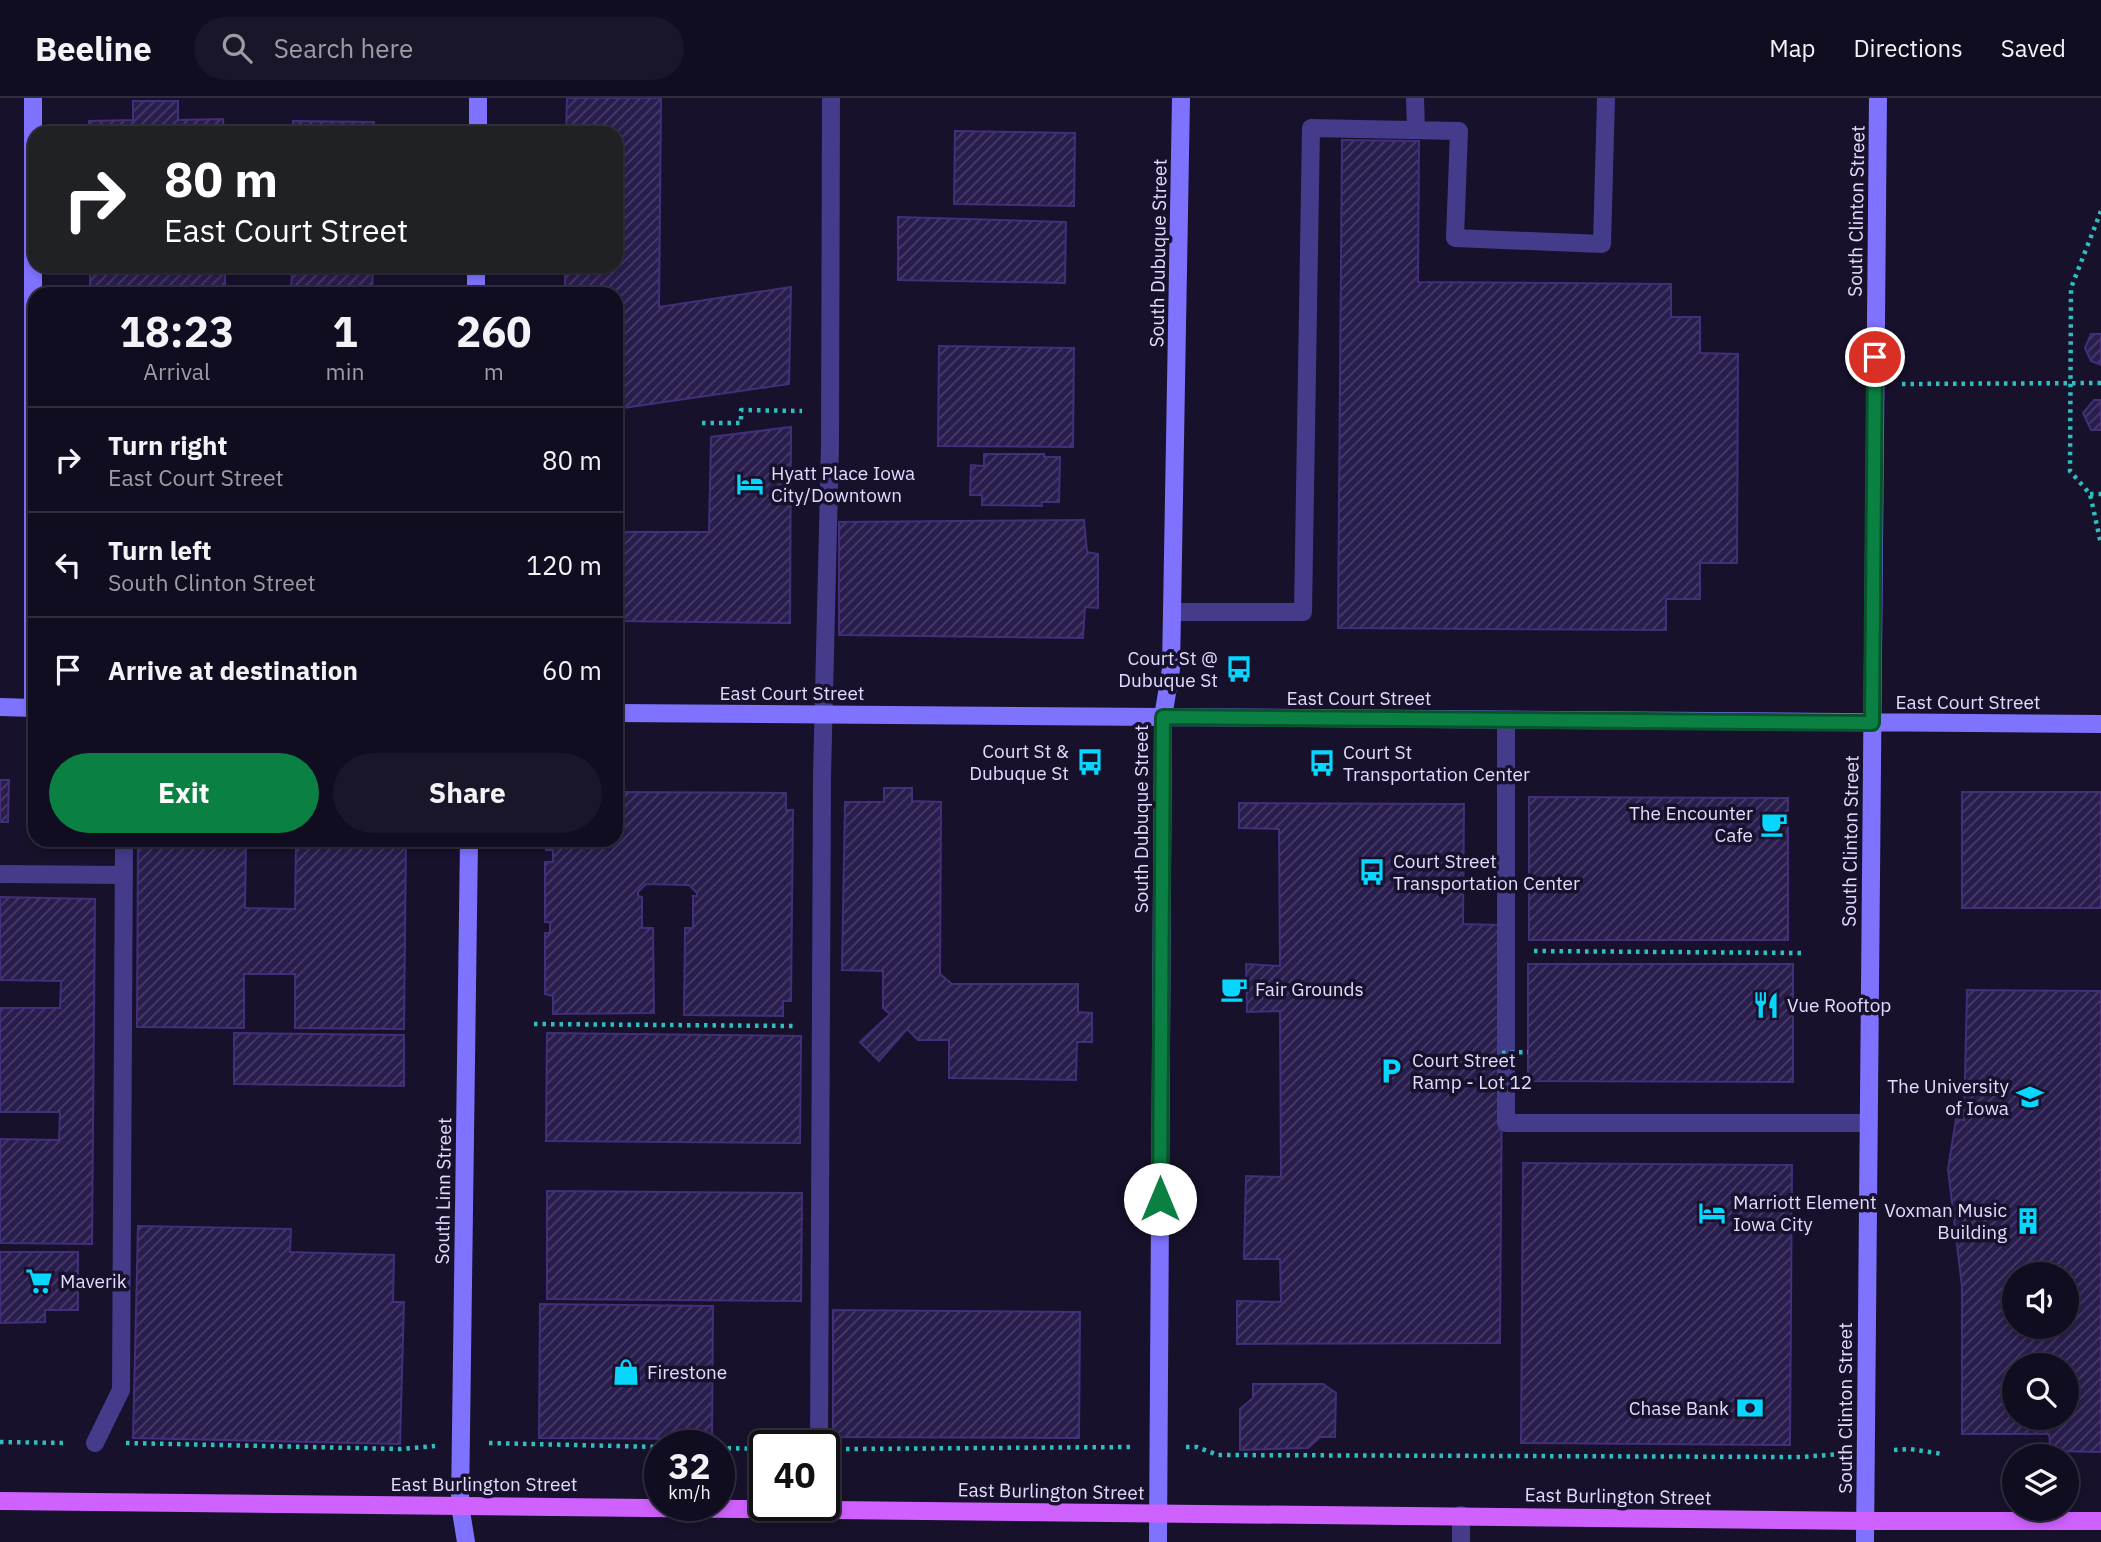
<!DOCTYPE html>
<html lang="en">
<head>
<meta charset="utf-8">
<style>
  :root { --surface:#110d20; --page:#1a1629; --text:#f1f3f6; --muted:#9c9ca5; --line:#302d3e; --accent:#0b8043 }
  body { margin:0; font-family:"IBM Plex Sans",sans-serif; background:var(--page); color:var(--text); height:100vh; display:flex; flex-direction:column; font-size:26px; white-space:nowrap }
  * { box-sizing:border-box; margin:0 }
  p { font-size:23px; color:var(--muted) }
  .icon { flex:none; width:38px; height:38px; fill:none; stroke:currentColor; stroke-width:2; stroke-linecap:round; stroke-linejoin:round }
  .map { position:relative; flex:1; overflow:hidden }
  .details { position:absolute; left:28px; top:189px; width:595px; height:560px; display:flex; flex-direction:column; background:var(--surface); border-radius:21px; box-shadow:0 4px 10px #0003,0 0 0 2px var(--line) }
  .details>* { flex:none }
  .banner { position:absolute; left:28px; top:28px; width:595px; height:147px; border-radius:21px; box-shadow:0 4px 10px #0003,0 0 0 2px var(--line); background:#202124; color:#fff; overflow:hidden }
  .controls { position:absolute; left:2002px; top:1164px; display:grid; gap:14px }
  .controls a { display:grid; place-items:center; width:77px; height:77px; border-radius:50%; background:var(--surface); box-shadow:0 4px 10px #0003,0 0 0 2px var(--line); font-size:35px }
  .speed { position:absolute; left:644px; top:1332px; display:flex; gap:14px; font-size:35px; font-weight:700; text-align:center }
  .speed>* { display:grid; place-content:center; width:91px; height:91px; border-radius:50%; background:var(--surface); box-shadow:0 4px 10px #0003,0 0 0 2px var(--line); line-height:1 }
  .speed small { font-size:18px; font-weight:400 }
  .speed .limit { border:4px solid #111; border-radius:10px; background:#fff; color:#111 }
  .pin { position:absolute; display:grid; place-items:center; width:60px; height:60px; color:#fff; margin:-30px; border:4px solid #fff; border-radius:50%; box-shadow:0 2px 7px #0007 }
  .me { position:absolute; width:77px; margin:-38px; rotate:0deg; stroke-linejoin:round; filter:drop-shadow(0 0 5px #0008) }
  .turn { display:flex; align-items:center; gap:24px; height:147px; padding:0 21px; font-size:32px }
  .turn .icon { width:91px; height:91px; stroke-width:2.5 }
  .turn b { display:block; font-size:49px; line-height:60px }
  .eta { display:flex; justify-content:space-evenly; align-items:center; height:119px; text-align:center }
  .eta b { font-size:42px; font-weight:700; line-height:49px }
  .primary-button { display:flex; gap:14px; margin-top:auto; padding:14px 21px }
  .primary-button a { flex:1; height:80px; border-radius:42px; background:var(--accent); color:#fff; font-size:28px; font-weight:700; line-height:80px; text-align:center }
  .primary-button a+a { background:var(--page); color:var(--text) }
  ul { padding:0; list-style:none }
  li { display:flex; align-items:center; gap:21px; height:105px; padding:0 21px; border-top:2px solid var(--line) }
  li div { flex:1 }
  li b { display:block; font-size:26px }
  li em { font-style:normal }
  header { display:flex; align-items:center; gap:42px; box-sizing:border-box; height:98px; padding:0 35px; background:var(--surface); border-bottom:2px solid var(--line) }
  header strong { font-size:33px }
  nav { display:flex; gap:38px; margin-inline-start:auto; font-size:24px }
  .search { width:490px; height:63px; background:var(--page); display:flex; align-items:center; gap:18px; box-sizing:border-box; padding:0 24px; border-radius:38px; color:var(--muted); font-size:26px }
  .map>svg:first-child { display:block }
</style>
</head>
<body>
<header>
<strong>Beeline</strong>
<div class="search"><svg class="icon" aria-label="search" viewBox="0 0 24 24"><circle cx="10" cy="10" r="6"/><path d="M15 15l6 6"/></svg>Search here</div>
<nav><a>Map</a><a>Directions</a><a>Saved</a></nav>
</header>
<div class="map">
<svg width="2101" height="1444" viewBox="0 0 2101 1444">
  <defs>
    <pattern id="building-hatch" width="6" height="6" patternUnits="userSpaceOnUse" patternTransform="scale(1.75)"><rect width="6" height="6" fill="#291d4d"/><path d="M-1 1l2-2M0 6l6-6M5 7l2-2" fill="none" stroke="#483d68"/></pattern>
  </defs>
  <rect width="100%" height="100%" fill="#17112b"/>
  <path fill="url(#building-hatch)" stroke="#422e79" stroke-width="2" fill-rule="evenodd" d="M 567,0 L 661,0 L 659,209 L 791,189 L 789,286 L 616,311 L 616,196 L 565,196 L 565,168 L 616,168 L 616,35 L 566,35 Z
    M 133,3 L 178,3 L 178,22 L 223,21 L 224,35 L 89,35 L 89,23 L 133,22 Z
    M 293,23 L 374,24 L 374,35 L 293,35 Z
    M 955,33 L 1075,35 L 1074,108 L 954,106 Z
    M 1342,42 L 1419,43 L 1418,184 L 1671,186 L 1671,219 L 1700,219 L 1700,255 L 1738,256 L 1737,465 L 1700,465 L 1700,501 L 1666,501 L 1666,532 L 1338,530 Z
    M 898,119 L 1066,124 L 1065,185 L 898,182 Z
    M 90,168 L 225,168 L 225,196 L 90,196 Z
    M 292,168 L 373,168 L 372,196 L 291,196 Z
    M 2091,236 L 2101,236 L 2101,267 L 2091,263 L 2085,250 Z
    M 939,248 L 1074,250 L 1073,349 L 938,348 Z
    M 2094,302 L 2101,302 L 2101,332 L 2091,332 L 2083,315 Z
    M 791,329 L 790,525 L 616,523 L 616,434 L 709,434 L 711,339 Z
    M 984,356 L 1044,356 L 1044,359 L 1060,359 L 1059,404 L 1042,404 L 1042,408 L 982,407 L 982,397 L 970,397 L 971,367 L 984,368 Z
    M 1084,422 L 1087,454 L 1098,456 L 1098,510 L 1085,509 L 1083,540 L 839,537 L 839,424 Z
    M 0,682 L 9,682 L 8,724 L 0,724 Z
    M 884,690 L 912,690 L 912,703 L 941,704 L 940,876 L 952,886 L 1078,886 L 1078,914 L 1092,915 L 1092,944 L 1077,944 L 1076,982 L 949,980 L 949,942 L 918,942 L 907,931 L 879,963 L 860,944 L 890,916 L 883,910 L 883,873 L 842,872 L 845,704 L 884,704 Z
    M 616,694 L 786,695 L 786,712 L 793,712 L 791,903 L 783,903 L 783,918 L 684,917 L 685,830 L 693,830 L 693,798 L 697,798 L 697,795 L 689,787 L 646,786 L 638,794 L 638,798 L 642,799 L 642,830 L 653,830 L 654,915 L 553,916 L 553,898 L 545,896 L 545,835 L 550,835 L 550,824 L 545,824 L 545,764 L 553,764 L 553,752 L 546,752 L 546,742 L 616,742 Z
    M 1962,694 L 2101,694 L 2101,810 L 1962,810 Z
    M 1529,699 L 1788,700 L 1788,842 L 1529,842 Z
    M 1239,705 L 1464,706 L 1463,826 L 1503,827 L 1500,1245 L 1237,1246 L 1237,1203 L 1281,1204 L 1280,1161 L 1244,1161 L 1246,1078 L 1281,1079 L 1280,913 L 1247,914 L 1246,866 L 1280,868 L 1279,731 L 1239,730 Z
    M 138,742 L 246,742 L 245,810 L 295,811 L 296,742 L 406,742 L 404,931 L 295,930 L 295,876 L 244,876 L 244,930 L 137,929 Z
    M 0,799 L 95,801 L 92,1146 L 0,1145 L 0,1041 L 59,1042 L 60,1014 L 0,1014 L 0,910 L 60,910 L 61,883 L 0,882 Z
    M 1528,866 L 1793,866 L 1793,984 L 1528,983 Z
    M 1967,892 L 2101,893 L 2101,1354 L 2051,1353 L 2049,1336 L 1962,1336 L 1962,1189 L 1948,1071 L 1956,1021 L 1964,1022 ZM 2014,1176 L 2067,1176 L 2067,1228 L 2014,1228 ZM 2014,1267 L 2067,1267 L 2067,1320 L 2014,1320 Z
    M 234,935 L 404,937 L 404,988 L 234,986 Z
    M 547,935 L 801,938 L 800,1045 L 546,1043 Z
    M 1523,1065 L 1792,1067 L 1790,1347 L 1521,1345 Z
    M 547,1093 L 802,1095 L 801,1203 L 547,1201 Z
    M 138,1128 L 291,1131 L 290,1154 L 394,1157 L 393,1204 L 404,1204 L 400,1346 L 133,1340 Z
    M 0,1154 L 78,1154 L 78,1212 L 45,1212 L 45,1224 L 0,1225 Z
    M 540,1206 L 713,1208 L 712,1341 L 539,1340 Z
    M 833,1212 L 1080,1214 L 1079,1340 L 833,1339 Z
    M 1253,1286 L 1323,1286 L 1336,1295 L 1335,1339 L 1320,1339 L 1308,1350 L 1240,1352 L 1240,1311 L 1253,1300 Z"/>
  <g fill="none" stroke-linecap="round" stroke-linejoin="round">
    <path stroke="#2fbebf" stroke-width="4.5" stroke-dasharray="3.5 5" stroke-linecap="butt" d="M 2101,113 L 2071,190 L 2070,373 L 2090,396 L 2101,446
      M 1902,286 L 2101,285
      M 702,325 L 741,325 L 741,312 L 802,313
      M 2090,396 L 2101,396
      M 1534,853 L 1802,855
      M 534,926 L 795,928
      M 0,1344 L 68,1345
      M 126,1345 L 400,1351 L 435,1348
      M 489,1345 L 660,1349
      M 1186,1349 L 1197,1349 L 1218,1357 L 1802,1359 L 1840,1356
      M 719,1350 L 765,1351
      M 846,1351 L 1131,1349
      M 1894,1352 L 1910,1351 L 1942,1356"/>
    <path stroke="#443b8b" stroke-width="18" d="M 1415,0 L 1416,32
      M 1172,514 L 1303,514 L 1311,30 L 1459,33 L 1455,140 L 1602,146 L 1606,0
      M 1506,622 L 1506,1025 L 1868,1025
      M 0,776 L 124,777
      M 95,1345 L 121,1292 L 124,742
      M 819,1348 L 822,678 L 830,347 L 831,0
      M 1461,1417 L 1461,1444"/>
    <path stroke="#7f72ff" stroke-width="18" d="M 33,0 L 33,610
      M 478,35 L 478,0
      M 476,196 L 476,168
      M 0,609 L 35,610
      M 616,615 L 2101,626
      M 466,1444 L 460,1407 L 469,742
      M 1158,1444 L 1163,619 L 1171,571 L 1181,0
      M 1865,1444 L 1878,0"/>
    <path stroke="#cf62ff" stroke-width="18" d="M 0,1403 L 1865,1423 L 2101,1423"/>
    <path stroke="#2fbebf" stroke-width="4.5" stroke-dasharray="3.5 5" stroke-linecap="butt" d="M 1502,955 L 1528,954"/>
  </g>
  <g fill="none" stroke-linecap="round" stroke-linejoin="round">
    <defs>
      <path id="route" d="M 1160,1101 L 1163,619 L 1872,625 L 1875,259"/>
    </defs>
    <use href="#route" stroke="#07532c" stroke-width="18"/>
    <use href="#route" stroke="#0b8043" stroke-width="12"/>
  </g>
  <defs>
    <symbol id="hotel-bare" viewBox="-9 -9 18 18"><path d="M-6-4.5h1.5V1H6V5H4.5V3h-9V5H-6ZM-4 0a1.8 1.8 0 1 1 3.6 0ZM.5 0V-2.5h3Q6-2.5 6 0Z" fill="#07d6ff" stroke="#17112b" stroke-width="2.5" paint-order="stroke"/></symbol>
    <symbol id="bus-bare" viewBox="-9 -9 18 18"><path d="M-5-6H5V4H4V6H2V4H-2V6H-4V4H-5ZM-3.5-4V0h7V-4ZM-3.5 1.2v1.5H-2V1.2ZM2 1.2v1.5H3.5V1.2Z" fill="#07d6ff" stroke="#17112b" stroke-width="2.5" paint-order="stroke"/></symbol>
    <symbol id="cafe-bare" viewBox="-9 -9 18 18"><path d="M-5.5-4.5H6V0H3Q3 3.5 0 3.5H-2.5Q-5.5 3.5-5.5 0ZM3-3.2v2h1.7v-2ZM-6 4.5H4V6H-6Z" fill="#07d6ff" stroke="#17112b" stroke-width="2.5" paint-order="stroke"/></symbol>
    <symbol id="restaurant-bare" viewBox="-9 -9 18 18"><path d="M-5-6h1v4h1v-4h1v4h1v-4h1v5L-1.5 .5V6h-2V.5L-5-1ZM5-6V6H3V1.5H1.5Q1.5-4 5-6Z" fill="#07d6ff" stroke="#17112b" stroke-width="2.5" paint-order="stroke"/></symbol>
    <symbol id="parking-bare" viewBox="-9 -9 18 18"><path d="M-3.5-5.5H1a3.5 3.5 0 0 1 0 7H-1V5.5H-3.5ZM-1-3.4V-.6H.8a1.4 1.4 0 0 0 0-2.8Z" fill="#07d6ff" stroke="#17112b" stroke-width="2.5" paint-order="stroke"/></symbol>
    <symbol id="university-bare" viewBox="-9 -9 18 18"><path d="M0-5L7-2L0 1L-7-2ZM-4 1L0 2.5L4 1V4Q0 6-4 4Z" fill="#07d6ff" stroke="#17112b" stroke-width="2.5" paint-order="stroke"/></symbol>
    <symbol id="building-bare" viewBox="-9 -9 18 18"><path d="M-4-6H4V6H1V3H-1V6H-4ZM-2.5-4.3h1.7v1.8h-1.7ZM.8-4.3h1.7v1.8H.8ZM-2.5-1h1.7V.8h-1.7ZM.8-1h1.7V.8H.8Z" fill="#07d6ff" stroke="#17112b" stroke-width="2.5" paint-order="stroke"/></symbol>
    <symbol id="supermarket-bare" viewBox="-9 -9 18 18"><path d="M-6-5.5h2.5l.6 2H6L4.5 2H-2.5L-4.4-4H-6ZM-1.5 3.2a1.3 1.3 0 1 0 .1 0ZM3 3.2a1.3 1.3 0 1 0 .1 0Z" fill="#07d6ff" stroke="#17112b" stroke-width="2.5" paint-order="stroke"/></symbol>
    <symbol id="shop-bare" viewBox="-9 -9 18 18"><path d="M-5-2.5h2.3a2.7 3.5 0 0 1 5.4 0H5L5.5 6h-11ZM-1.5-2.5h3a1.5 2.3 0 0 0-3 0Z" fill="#07d6ff" stroke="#17112b" stroke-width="2.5" paint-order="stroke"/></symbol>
    <symbol id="bank-bare" viewBox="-9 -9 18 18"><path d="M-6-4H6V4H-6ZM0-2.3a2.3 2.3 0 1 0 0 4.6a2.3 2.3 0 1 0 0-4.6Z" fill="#07d6ff" stroke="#17112b" stroke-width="2.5" paint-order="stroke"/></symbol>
  </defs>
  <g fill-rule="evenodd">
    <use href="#hotel-bare" x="731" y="367" width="38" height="38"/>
    <use href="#bus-bare" x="1220" y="552" width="38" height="38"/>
    <use href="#bus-bare" x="1071" y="645" width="38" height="38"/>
    <use href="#bus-bare" x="1303" y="646" width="38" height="38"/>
    <use href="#cafe-bare" x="1755" y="707" width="38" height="38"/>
    <use href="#bus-bare" x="1353" y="755" width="38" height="38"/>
    <use href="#cafe-bare" x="1215" y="872" width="38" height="38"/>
    <use href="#restaurant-bare" x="1747" y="888" width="38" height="38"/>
    <use href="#parking-bare" x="1372" y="954" width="38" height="38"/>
    <use href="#university-bare" x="2011" y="980" width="38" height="38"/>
    <use href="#hotel-bare" x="1693" y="1096" width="38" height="38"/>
    <use href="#building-bare" x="2009" y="1104" width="38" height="38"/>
    <use href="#supermarket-bare" x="20" y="1164" width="38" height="38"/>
    <use href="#shop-bare" x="607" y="1255" width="38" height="38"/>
    <use href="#bank-bare" x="1731" y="1291" width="38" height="38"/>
  </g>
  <g text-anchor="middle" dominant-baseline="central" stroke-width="7" stroke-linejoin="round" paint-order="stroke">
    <g font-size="19" fill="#e2dbff" stroke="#17112b">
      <text transform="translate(1856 113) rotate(-89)">South Clinton Street</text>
      <text transform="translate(1158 155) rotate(-89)">South Dubuque Street</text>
      <text x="792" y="595">East Court Street</text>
      <text x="1359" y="600">East Court Street</text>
      <text x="1968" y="604">East Court Street</text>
      <text transform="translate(1141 721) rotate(-90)">South Dubuque Street</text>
      <text transform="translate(1850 743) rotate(-89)">South Clinton Street</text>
      <text transform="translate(443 1093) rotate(-89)">South Linn Street</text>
      <text transform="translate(1845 1310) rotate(-90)">South Clinton Street</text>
      <text x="484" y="1386">East Burlington Street</text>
      <text transform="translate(1051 1393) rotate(1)">East Burlington Street</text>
      <text transform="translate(1618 1398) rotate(1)">East Burlington Street</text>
    </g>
    <g font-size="19" fill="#e2dbff" stroke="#17112b" text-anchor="start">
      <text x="771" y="375">Hyatt Place Iowa<tspan x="771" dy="22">City/Downtown</tspan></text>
      <text x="1218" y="560" text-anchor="end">Court St @<tspan x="1218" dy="22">Dubuque St</tspan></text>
      <text x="1069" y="653" text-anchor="end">Court St &amp;<tspan x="1069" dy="22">Dubuque St</tspan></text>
      <text x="1343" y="654">Court St<tspan x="1343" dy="22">Transportation Center</tspan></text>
      <text x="1753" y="715" text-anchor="end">The Encounter<tspan x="1753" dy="22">Cafe</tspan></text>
      <text x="1393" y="763">Court Street<tspan x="1393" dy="22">Transportation Center</tspan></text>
      <text x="1255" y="891">Fair Grounds</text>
      <text x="1787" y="907">Vue Rooftop</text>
      <text x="1412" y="962">Court Street<tspan x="1412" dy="22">Ramp - Lot 12</tspan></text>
      <text x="2009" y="988" text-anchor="end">The University<tspan x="2009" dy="22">of Iowa</tspan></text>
      <text x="1733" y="1104">Marriott Element<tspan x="1733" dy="22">Iowa City</tspan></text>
      <text x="2007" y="1112" text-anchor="end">Voxman Music<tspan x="2007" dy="22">Building</tspan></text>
      <text x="60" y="1183">Maverik</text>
      <text x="647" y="1274">Firestone</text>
      <text x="1729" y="1310" text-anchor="end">Chase Bank</text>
    </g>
  </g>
</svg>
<div class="controls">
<a><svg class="icon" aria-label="sound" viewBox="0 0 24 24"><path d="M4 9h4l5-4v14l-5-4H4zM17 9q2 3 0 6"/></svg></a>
<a><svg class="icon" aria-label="search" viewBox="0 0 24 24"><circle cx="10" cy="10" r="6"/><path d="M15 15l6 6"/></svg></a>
<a><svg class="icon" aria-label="layers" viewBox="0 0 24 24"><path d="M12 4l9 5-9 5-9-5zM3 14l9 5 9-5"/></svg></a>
</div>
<div class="speed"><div>32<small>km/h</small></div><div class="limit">40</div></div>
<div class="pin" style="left:1875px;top:259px;background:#d93025"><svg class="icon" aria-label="arrive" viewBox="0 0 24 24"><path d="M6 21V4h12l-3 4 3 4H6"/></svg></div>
<svg class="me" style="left:1160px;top:1101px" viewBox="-20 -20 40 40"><circle r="19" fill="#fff"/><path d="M0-13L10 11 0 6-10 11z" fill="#0b8043"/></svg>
<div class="banner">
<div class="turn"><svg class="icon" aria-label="right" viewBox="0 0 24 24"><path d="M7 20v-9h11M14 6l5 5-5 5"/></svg><div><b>80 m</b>East Court Street</div></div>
</div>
<section class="details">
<div class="eta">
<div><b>18:23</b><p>Arrival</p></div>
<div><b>1</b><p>min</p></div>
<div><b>260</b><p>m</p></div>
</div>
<ul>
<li><svg class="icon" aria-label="right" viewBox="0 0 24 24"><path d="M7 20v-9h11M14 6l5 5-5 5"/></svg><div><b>Turn right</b><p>East Court Street</p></div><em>80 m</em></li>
<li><svg class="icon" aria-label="left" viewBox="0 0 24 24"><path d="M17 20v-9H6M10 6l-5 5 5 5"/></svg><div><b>Turn left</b><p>South Clinton Street</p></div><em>120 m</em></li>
<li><svg class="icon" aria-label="arrive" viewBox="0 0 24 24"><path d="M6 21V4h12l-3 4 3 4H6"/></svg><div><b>Arrive at destination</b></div><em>60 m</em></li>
</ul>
<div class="primary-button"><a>Exit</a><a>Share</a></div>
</section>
</div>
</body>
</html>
